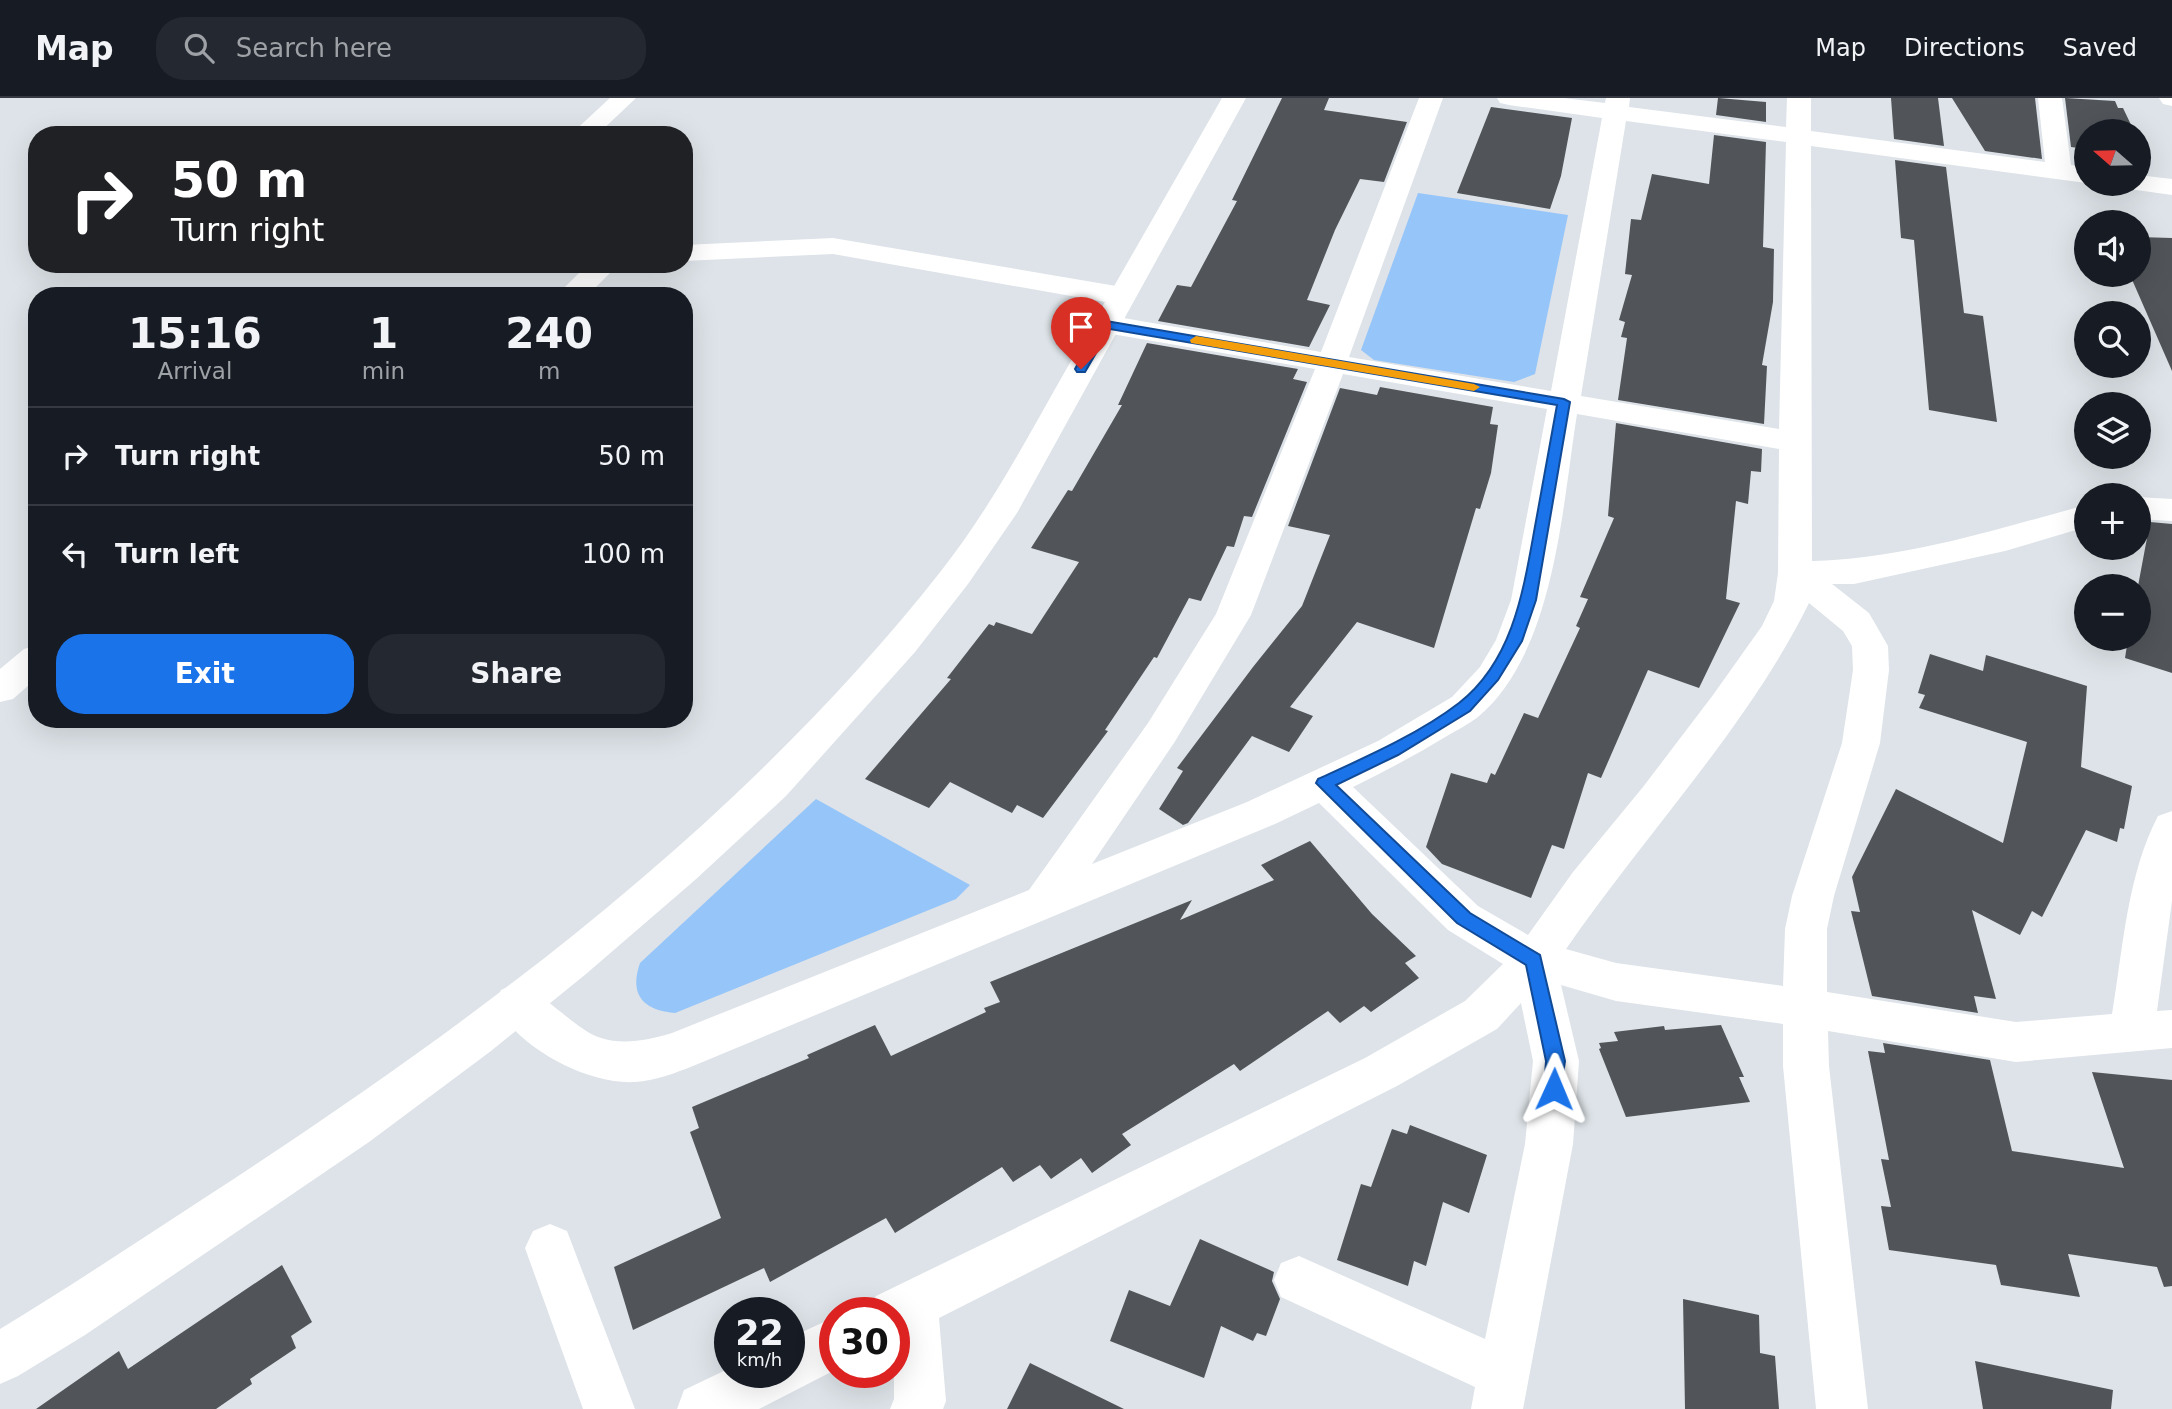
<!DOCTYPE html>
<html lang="en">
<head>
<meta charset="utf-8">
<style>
  :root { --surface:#171b24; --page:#242831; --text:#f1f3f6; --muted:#9ea1a6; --line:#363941; --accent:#1a73e8 }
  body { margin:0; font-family:"DejaVu Sans",sans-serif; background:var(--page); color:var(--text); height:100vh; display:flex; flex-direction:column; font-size:26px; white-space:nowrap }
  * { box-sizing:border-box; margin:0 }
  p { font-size:23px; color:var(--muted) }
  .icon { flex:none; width:38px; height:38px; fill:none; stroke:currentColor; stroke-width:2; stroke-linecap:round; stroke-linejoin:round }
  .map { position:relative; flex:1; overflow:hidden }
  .drawer { position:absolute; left:28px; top:189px; width:665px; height:441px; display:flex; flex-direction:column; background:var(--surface); border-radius:28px; box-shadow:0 7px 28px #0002 }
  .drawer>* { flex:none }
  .hud { position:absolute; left:28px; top:28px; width:665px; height:147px; border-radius:28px; box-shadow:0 7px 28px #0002; background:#202124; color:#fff; overflow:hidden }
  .needle { width:46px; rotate:290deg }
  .fabs { position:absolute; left:2074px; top:21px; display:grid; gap:14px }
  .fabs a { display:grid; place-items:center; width:77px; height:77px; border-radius:50%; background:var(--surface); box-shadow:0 7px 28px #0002; font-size:35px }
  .speed { position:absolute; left:714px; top:1199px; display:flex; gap:14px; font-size:35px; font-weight:700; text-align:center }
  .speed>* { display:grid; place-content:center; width:91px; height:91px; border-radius:50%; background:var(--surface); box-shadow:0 7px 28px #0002; line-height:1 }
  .speed small { font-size:18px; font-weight:400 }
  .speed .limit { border:10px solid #d22; background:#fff; color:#111 }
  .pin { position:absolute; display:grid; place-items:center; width:60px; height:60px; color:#fff; margin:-72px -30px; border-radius:50% 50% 50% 0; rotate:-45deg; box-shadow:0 0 7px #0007 }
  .pin .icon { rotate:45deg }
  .me { position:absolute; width:77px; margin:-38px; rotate:1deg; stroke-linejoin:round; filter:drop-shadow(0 0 5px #0008) }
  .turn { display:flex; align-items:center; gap:24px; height:147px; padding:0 28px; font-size:32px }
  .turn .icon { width:91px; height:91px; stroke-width:2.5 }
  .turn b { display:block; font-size:49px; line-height:60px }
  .eta { display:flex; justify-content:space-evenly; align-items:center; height:119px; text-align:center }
  .eta b { font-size:42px; font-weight:700; line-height:49px }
  .primary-button { display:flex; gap:14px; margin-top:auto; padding:14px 28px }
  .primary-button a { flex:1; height:80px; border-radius:28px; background:var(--accent); color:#fff; font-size:28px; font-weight:700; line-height:80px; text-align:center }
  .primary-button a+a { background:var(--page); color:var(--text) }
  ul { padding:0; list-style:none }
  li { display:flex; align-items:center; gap:21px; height:98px; padding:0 28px; border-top:2px solid var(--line) }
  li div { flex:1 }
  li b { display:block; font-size:26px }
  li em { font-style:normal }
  header { display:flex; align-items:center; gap:42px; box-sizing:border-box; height:98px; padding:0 35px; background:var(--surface); border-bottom:2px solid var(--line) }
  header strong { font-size:33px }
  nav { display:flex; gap:38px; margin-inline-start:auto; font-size:24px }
  .search { width:490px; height:63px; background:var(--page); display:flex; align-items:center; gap:18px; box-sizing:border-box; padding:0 24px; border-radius:28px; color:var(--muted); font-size:26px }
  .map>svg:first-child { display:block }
</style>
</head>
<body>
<header>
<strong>Map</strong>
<div class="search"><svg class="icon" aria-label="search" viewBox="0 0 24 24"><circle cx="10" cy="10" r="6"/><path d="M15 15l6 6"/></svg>Search here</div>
<nav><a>Map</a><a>Directions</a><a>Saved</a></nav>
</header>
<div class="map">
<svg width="2172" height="1311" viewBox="0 0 2172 1311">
  <rect width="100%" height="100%" fill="#dde3e8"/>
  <path fill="#96c5f9" d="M 1418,95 L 1568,117 L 1535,276 L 1514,284 L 1374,262 L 1361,252 Z
    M 816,701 L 970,787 L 956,801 L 675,915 C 643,912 629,897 640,865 Z"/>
  <path fill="#51555a" d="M 1282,0 L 1329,0 L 1324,12 L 1407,24 L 1384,84 L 1360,81 L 1335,132 L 1307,202 L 1330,207 L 1309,249 L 1158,223 L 1177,187 L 1191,189 L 1237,103 L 1232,102 Z
    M 1718,0 L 1766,4 L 1766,24 L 1716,17 Z
    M 1891,0 L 1938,0 L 1944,48 L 1894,41 Z
    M 1952,0 L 2035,0 L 2042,61 L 1985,53 Z
    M 2065,0 L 2115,3 L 2118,10 L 2123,10 L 2134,33 L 2086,33 L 2086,51 L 2071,49 Z
    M 1491,9 L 1572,20 L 1561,78 L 1550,111 L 1457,95 Z
    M 1714,37 L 1766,44 L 1763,149 L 1774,151 L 1773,204 L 1762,267 L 1767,268 L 1764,326 L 1618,302 L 1627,240 L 1621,239 L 1625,224 L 1619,222 L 1632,177 L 1625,176 L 1631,121 L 1641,122 L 1652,76 L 1709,86 Z
    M 1895,62 L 1946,69 L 1964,215 L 1983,218 L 1997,324 L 1929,312 L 1914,142 L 1901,140 Z
    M 2138,139 L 2172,140 L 2172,273 L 2130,177 L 2138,177 Z
    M 1147,245 L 1298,271 L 1293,281 L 1307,284 L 1252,419 L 1244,418 L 1234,449 L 1227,448 L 1201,503 L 1189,500 L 1157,560 L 1154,559 L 1105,632 L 1108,633 L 1043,720 L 1017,707 L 1012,715 L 950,684 L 929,710 L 865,681 L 951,581 L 947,580 L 989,526 L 994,528 L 996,524 L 1032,536 L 1079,464 L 1031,450 L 1068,392 L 1072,393 L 1122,307 L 1118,307 Z
    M 1380,289 L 1493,309 L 1490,326 L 1498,327 L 1491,375 L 1480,411 L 1476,410 L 1434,550 L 1357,524 L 1290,609 L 1313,618 L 1289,654 L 1252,638 L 1188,725 L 1183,727 L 1159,711 L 1183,673 L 1177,670 L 1253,569 L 1302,508 L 1330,437 L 1288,428 L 1340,290 L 1377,297 Z
    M 1616,325 L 1762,351 L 1761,374 L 1751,373 L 1748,406 L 1736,403 L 1726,501 L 1740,505 L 1699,590 L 1648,572 L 1601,680 L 1588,675 L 1564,751 L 1552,747 L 1531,800 L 1442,766 L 1426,749 L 1451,675 L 1487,685 L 1491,675 L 1495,677 L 1524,615 L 1538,620 L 1580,530 L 1576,528 L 1588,501 L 1580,499 L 1614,420 L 1608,418 Z
    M 2150,424 L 2172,426 L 2172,575 L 2125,560 L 2128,541 L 2138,541 L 2138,488 Z
    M 1930,556 L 1983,573 L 1986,557 L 2087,588 L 2081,669 L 2132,688 L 2124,731 L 2120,730 L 2117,744 L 2086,732 L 2042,819 L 2032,813 L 2020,837 L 1972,812 L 1996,901 L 1974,898 L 1978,915 L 1872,898 L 1851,813 L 1860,814 L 1852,779 L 1896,691 L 2003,745 L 2027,644 L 1919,610 L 1925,597 L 1918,595 Z
    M 1310,743 L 1372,816 L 1416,858 L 1405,865 L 1419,880 L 1371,914 L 1364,908 L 1340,925 L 1328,913 L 1240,973 L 1234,966 L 1122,1036 L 1131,1047 L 1092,1075 L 1081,1060 L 1051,1081 L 1040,1067 L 1013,1084 L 1002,1069 L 895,1135 L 886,1120 L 770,1184 L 764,1170 L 633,1232 L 614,1169 L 721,1120 L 690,1034 L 699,1030 L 692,1009 L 809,960 L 807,957 L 875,927 L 891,958 L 986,914 L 984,910 L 1000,904 L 990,884 L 1192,802 L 1180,822 L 1274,782 L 1261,767 Z
    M 1721,927 L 1744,979 L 1739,979 L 1750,1004 L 1626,1019 L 1599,951 L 1601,950 L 1599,945 L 1618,943 L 1614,934 L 1664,928 L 1665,932 Z
    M 1883,945 L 1990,962 L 2012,1053 L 2124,1070 L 2092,974 L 2172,982 L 2172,1188 L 2164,1189 L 2157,1169 L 2068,1156 L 2080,1199 L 2001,1187 L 1996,1167 L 1889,1152 L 1881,1108 L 1891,1109 L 1881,1061 L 1889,1062 L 1868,953 L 1885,955 Z
    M 1410,1027 L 1487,1057 L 1469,1115 L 1443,1104 L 1426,1168 L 1414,1163 L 1408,1188 L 1337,1162 L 1361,1086 L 1371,1089 L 1392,1031 L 1407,1036 Z
    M 1200,1141 L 1274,1174 L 1272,1183 L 1280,1201 L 1266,1238 L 1257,1235 L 1253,1243 L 1221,1228 L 1204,1280 L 1110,1243 L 1129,1192 L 1170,1208 Z
    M 282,1167 L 312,1224 L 291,1238 L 296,1250 L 250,1281 L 252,1286 L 216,1311 L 36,1311 L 119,1253 L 128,1271 Z
    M 1683,1201 L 1759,1217 L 1760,1255 L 1775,1258 L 1779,1311 L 1685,1311 Z
    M 1975,1263 L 2113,1292 L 2111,1311 L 1983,1311 Z
    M 1030,1265 L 1124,1311 L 1007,1311 Z"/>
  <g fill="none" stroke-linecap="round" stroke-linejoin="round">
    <path fill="#fff" fill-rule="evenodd" d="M 610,0 L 636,0 L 597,37 L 570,37 Z
      M 1419,0 L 1443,0 L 1349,259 L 1551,293 L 1602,20 L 1509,7 L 1500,5 L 1497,0 L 1564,0 L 1605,5 L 1606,0 L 1630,0 L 1629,9 L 1786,29 L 1787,0 L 1811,0 L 1811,33 L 2045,64 L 2038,0 L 2062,0 L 2071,67 L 2086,69 L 2086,85 L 1811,48 L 1812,463 C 1905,461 1997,431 2086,407 L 2086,429 L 2005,453 L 1854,486 L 1832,486 L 1869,515 L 1888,548 L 1889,572 L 1880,645 L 1834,798 L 1827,831 L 1827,894 L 2016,924 L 2112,916 C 2123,851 2127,777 2158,718 L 2172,713 L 2172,803 L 2157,913 L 2172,912 L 2172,950 L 2016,964 L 1828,933 L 1829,968 L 1868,1311 L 1816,1311 L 1783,968 L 1783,926 L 1616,903 L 1561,887 L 1579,963 L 1573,1046 L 1523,1311 L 1471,1311 L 1475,1289 L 1281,1199 L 1274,1182 L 1281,1165 L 1299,1158 L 1485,1241 L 1525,1046 L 1533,963 L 1521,905 L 1497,931 L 1397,988 L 939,1220 L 946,1303 L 943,1311 L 890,1311 L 894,1301 L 894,1214 L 869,1214 L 876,1198 L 1365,960 L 1465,903 L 1503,866 L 1448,832 L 1319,705 L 1275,726 L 693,968 C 675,975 655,983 635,984 C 587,987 516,949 495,905 L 501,892 C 506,890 512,886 517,886 C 534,886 575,931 598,939 C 622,948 648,942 672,935 L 1029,792 L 1148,625 L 1216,516 L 1315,271 L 1106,235 L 1096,232 L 1091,226 L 1096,220 L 1106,217 L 1321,254 ZM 1626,23 L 1786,44 L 1779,331 L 1581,298 ZM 1343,276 L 1547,311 L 1511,502 L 1496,542 L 1480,569 L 1452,599 L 1378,643 L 1247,704 L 1092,766 L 1174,645 L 1251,517 ZM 1577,316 L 1779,351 L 1778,475 L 1774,503 L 1762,528 L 1713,597 L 1643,689 L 1573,774 L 1528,837 L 1478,808 L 1353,689 C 1385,673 1416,657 1447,638 C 1457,632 1469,626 1478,619 C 1555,554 1562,410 1577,316 ZM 1809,505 L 1843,533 L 1852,548 L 1853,572 L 1842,645 L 1792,798 L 1785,831 L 1783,888 L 1616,865 L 1566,851 C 1644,738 1749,627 1809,505 Z
      M 2159,0 L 2172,0 L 2172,8 L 2163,6 Z
      M 2138,77 L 2172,81 L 2172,97 L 2129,91 L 2125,86 L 2138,86 Z
      M 833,140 L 1122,189 L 1132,192 L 1136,198 L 1132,204 L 1122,207 L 833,156 L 684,163 L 684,147 Z
      M 588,166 L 619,166 L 587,198 L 556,198 Z
      M 2138,399 L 2172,401 L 2172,423 L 2138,421 Z
      M 37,547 L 37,580 L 13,601 L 0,604 L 0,571 L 24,551 Z
      M 550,1126 L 567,1133 L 635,1311 L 583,1311 L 525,1150 L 533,1133 Z
      M 835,1219 L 835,1272 L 759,1311 L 677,1311 L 684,1292 L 730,1270 L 730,1274 L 789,1274 L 789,1240 Z"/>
    <path fill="#fff" fill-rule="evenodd" d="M 1222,0 L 1246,0 L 1017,415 L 968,486 L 915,554 L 786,698 L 695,782 L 586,876 L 491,953 L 369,1044 L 85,1237 L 18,1278 L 0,1286 L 0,1231 C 71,1188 140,1142 209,1097 C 478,922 742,726 941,473 C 989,412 1025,344 1063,277 C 1116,185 1169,92 1222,0 Z"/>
  </g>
  <path fill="#1a73e8" stroke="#114b97" stroke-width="2" d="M 1106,223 L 1564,301 L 1570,304 L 1536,502 L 1522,543 L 1498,582 L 1470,613 L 1398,657 L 1336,687 L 1470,815 L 1540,857 L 1565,963 L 1560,997 L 1554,999 L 1547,997 L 1544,991 L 1546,963 L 1526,867 L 1457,825 L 1316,685 L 1318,681 C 1364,660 1419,636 1459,605 C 1515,561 1524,488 1536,423 C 1543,384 1550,346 1557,307 L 1110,231 L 1085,274 L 1077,274 L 1075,271 L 1100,226 Z"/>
  <path fill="#f59e0b" d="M 1196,238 L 1474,286 L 1480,289 L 1474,293 L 1191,245 L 1190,242 Z"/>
</svg>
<div class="fabs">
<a><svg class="needle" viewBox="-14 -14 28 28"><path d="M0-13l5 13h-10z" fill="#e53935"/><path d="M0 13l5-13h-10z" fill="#9ea1a6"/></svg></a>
<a><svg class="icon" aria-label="sound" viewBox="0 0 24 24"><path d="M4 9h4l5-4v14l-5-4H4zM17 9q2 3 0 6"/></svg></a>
<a><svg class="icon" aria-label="search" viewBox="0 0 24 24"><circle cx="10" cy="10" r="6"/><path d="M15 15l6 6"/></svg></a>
<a><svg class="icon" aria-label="layers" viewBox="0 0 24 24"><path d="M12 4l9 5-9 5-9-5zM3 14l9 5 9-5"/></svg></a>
<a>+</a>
<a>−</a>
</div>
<div class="speed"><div>22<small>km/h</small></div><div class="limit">30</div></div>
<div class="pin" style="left:1081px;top:271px;background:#d93025"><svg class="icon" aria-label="arrive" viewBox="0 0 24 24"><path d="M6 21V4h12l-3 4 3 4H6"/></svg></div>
<svg class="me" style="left:1554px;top:991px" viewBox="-20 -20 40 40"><path d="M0-17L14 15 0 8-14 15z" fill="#1a73e8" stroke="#fff" stroke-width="4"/></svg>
<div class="hud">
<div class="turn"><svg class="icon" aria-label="right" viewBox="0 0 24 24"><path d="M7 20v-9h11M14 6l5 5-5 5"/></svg><div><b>50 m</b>Turn right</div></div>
</div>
<section class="drawer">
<div class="eta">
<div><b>15:16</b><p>Arrival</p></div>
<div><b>1</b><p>min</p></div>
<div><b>240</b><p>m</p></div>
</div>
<ul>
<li><svg class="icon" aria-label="right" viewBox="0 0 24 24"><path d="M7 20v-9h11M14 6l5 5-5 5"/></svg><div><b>Turn right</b></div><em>50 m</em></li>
<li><svg class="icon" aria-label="left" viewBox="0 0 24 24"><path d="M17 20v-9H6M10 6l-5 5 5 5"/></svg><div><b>Turn left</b></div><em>100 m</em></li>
</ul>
<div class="primary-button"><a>Exit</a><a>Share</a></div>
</section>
</div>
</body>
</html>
